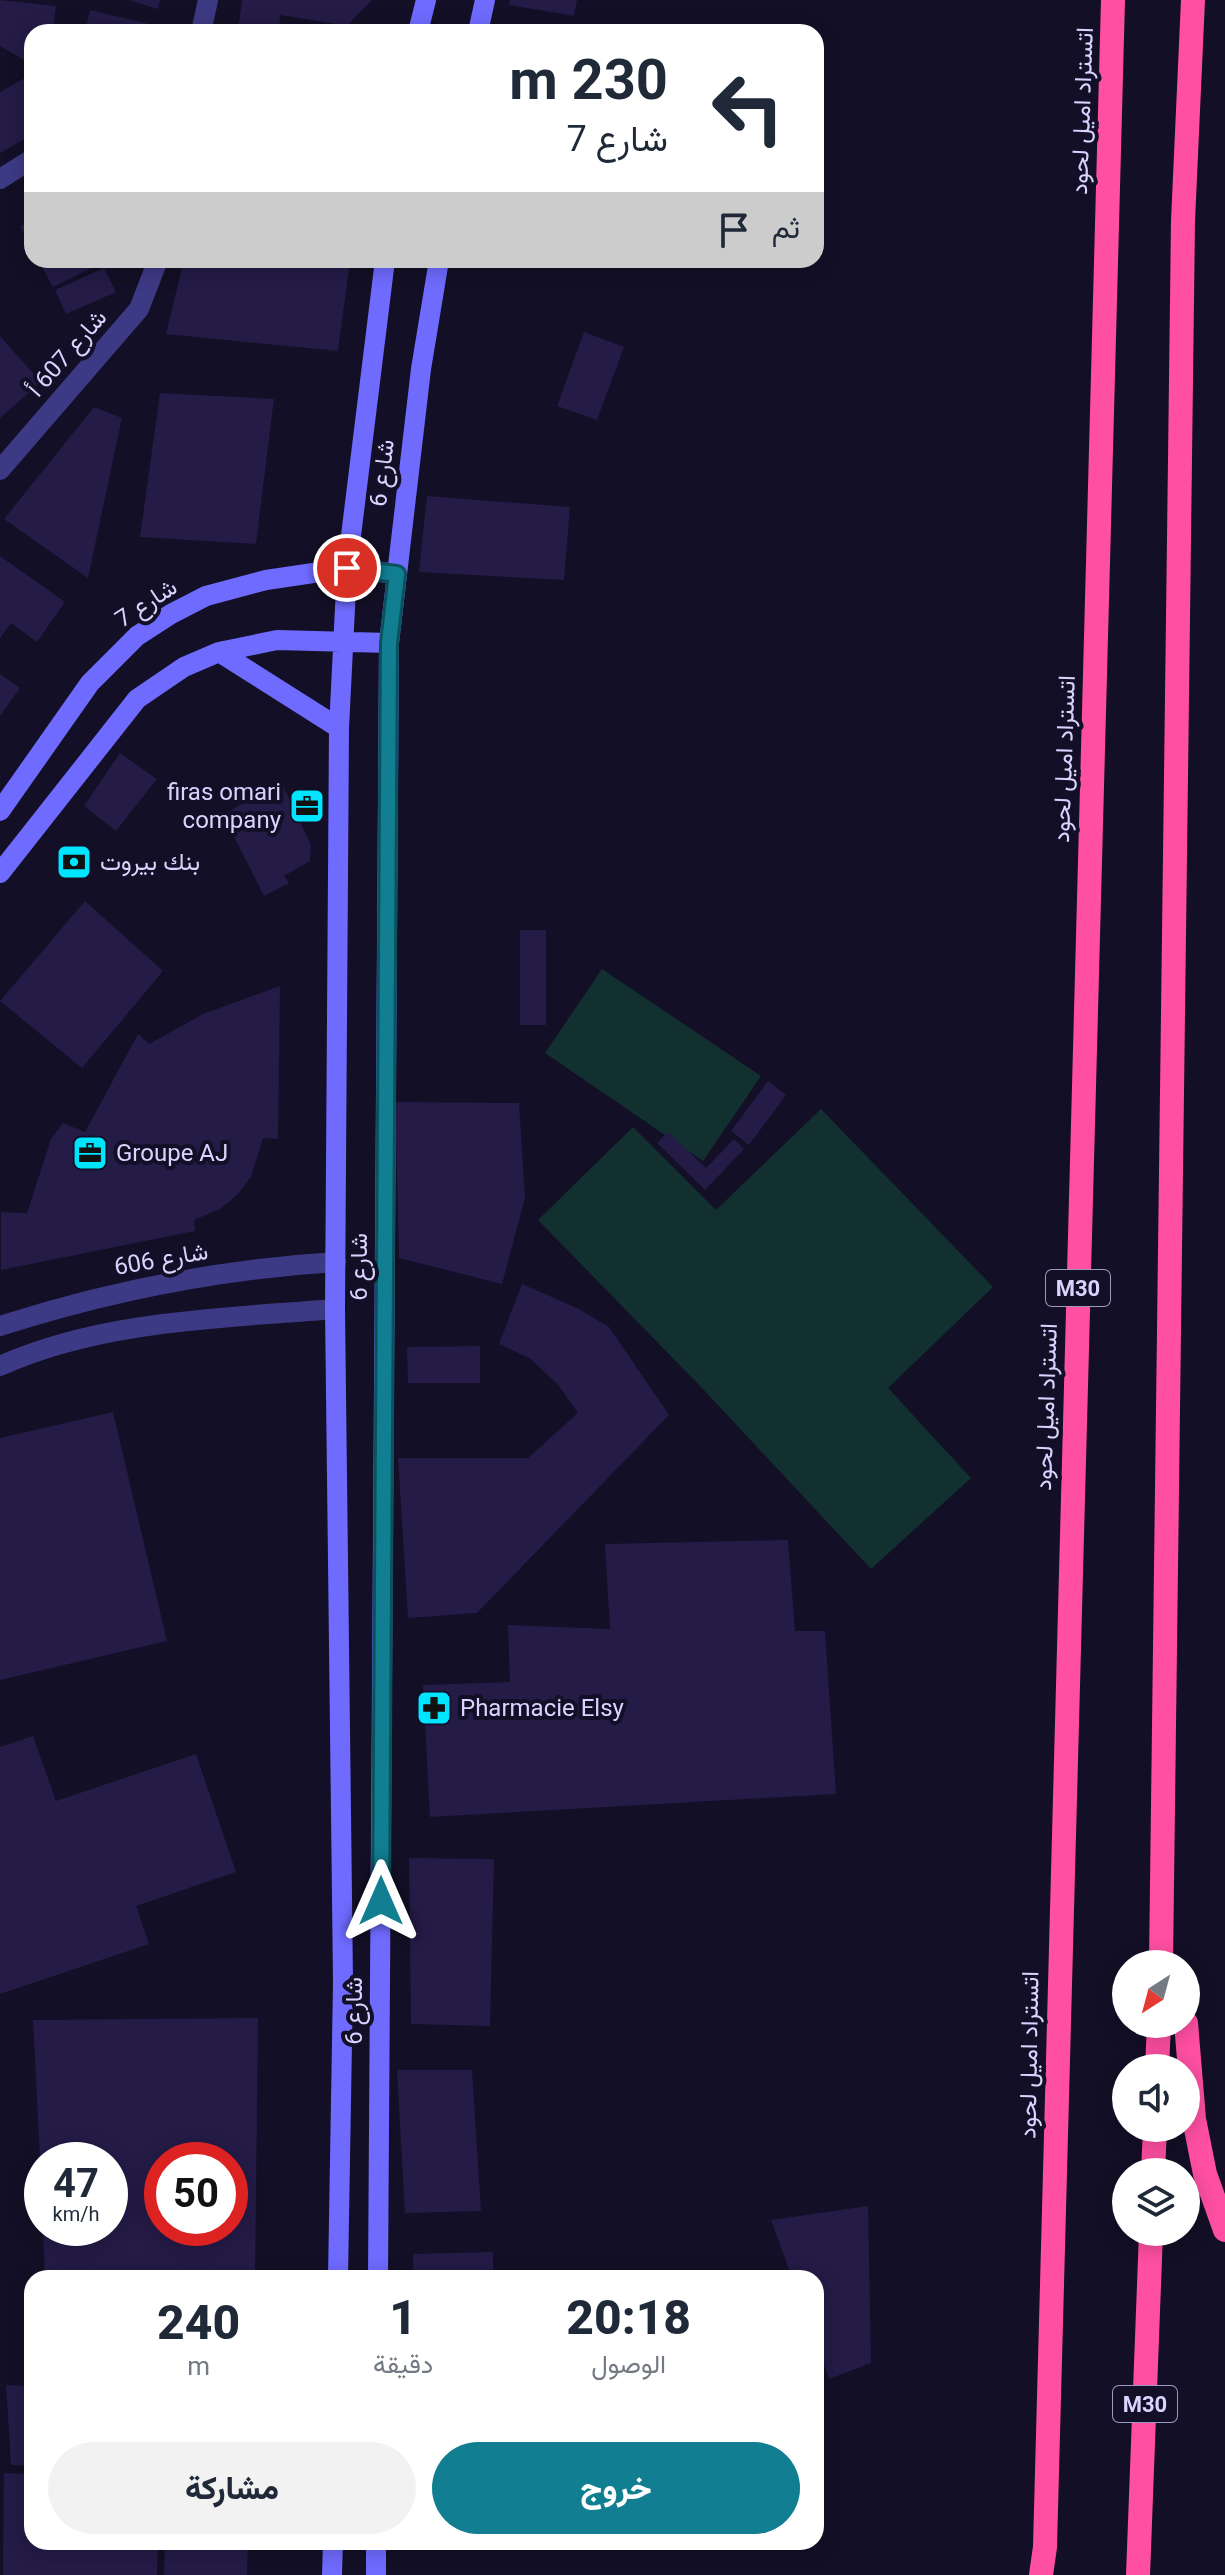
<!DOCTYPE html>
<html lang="ar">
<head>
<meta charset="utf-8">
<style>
  :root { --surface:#fff; --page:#f2f2f3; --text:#1f2937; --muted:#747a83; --accent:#117e91 }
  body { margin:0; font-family:Roboto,Vazirmatn,sans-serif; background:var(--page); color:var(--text); direction:rtl; height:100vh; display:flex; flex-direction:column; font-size:30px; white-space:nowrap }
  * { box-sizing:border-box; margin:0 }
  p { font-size:26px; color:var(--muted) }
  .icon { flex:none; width:44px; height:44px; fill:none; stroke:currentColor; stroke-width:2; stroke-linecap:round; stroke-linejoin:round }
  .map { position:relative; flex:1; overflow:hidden; direction:ltr }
  .details { position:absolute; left:24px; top:2270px; width:800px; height:280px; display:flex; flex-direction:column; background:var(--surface); border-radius:24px; box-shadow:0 4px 20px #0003; direction:rtl }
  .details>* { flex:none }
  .top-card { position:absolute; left:24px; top:24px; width:800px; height:244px; border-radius:24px; box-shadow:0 4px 20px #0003; direction:rtl; background:#fff; color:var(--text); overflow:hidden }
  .needle { width:52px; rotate:216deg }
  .tools { position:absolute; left:1112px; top:1950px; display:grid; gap:16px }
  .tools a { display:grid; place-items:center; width:88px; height:88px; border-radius:50%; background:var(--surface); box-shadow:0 4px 20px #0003; font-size:40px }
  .speed { position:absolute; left:24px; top:2142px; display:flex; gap:16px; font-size:40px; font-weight:700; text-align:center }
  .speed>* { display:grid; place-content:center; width:104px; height:104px; border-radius:50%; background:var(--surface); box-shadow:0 4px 20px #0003; line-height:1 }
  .speed small { font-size:20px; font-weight:400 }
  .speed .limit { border:12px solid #d22; background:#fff; color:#111 }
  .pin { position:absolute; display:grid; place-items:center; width:68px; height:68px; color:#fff; margin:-34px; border:4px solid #fff; border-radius:50%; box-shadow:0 2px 8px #0007 }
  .me { position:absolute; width:88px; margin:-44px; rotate:0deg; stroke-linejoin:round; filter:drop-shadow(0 0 6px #0008) }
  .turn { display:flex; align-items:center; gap:28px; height:168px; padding:0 24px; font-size:36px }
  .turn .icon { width:104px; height:104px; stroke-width:2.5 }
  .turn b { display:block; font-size:56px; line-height:68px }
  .then { display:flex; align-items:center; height:76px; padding:0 24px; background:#0003; gap:16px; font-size:30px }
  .eta { display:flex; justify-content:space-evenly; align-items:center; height:136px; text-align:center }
  .eta b { font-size:48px; font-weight:800; line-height:56px }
  .cta { display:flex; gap:16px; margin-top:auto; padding:16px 24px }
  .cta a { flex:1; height:92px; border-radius:48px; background:var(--accent); color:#fff; font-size:32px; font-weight:800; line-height:92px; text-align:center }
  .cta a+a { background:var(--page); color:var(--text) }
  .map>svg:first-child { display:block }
</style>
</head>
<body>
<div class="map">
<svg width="1225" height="2575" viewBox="0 0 1225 2575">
  <rect width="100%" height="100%" fill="#130f26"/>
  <path fill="#12302f" d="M 602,969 L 761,1076 L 703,1161 L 545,1053 Z
    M 821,1109 L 993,1287 L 888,1388 L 971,1478 L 871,1569 L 702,1388 L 538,1220 L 633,1127 L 716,1210 Z"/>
  <path fill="#241b47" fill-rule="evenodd" d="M 0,0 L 56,6 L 53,32 L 32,32 L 32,57 L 26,61 L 0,46 Z
    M 129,0 L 160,0 L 158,9 Z
    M 242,0 L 372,0 L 347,26 L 280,15 L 279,32 L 238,32 Z
    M 510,0 L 577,0 L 574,16 L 509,5 Z
    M 90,10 L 162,27 L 160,32 L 85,32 Z
    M 32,74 L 32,135 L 0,153 L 0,92 Z
    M 32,220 L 32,249 L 20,226 Z
    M 38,260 L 107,260 L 53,287 Z
    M 184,260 L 350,260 L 338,351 L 166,334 Z
    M 104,268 L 116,292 L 66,314 L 55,290 Z
    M 584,332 L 624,347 L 597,420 L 557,406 Z
    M 0,336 L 41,382 L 0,418 Z
    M 160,393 L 274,399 L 256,544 L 140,537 Z
    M 94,407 L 122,418 L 88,578 L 4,519 Z
    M 427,496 L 570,507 L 564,580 L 419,572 Z
    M 0,556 L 65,602 L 37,642 L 11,623 L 0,638 Z
    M 0,674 L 20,688 L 0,716 Z
    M 120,753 L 157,779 L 116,831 L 84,806 Z
    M 281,781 L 311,845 L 310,861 L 284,876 L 289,883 L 264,896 L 223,815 Z
    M 85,901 L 163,971 L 82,1068 L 0,1001 Z
    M 520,930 L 546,930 L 546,1025 L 520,1025 Z
    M 280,986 L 278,1139 L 263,1138 L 251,1177 L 237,1195 L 220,1209 L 194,1220 L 195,1231 L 1,1270 L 1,1212 L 27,1213 L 51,1139 L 63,1123 L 85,1132 L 138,1034 L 149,1044 L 203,1014 Z
    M 768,1081 L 786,1095 L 749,1145 L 731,1131 Z
    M 395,1102 L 519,1103 L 525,1198 L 502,1284 L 399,1258 Z
    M 668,1132 L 706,1168 L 734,1139 L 744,1149 L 705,1190 L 657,1143 Z
    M 522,1284 L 577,1308 L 609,1327 L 669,1415 L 477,1613 L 408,1618 L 398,1458 L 528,1458 L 578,1413 L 559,1386 L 531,1359 L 499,1344 Z
    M 480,1346 L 480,1383 L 408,1383 L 407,1347 Z
    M 113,1412 L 167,1641 L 0,1680 L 0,1438 Z
    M 788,1540 L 795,1631 L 825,1631 L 836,1794 L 430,1817 L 423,1685 L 510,1682 L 508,1625 L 610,1629 L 605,1544 Z
    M 33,1736 L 56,1801 L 196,1754 L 236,1872 L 136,1906 L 149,1944 L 0,1994 L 0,1747 Z
    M 409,1858 L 494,1859 L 490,2026 L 411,2024 Z
    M 258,2018 L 255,2278 L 195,2278 L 195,2274 L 45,2278 L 43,2228 L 110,2228 L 110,2160 L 40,2160 L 33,2020 ZM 162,2160 L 230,2160 L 230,2228 L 162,2228 Z
    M 397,2070 L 472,2070 L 481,2211 L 405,2213 Z
    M 868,2206 L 871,2363 L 829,2379 L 816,2343 L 816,2278 L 792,2278 L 771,2220 Z
    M 493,2252 L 493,2278 L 414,2278 L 413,2254 Z
    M 6,2385 L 32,2386 L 32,2466 L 11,2465 Z
    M 4,2473 L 32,2474 L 32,2542 L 158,2542 L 157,2575 L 3,2575 Z
    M 165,2542 L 248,2542 L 247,2575 L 164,2575 Z"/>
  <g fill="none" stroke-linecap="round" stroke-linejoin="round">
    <path stroke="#3d3a85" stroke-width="20" d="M 201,32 L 208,0
      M 0,179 L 32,159
      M 0,470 L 139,309 L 158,260
      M 0,1326 C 109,1291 221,1269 336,1262
      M 0,1366 C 101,1320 226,1318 335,1309"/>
    <path stroke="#6f6bff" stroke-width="20" d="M 418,32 L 426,0
      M 478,32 L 485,0
      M 219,652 L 339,728
      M 0,811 L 90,683 L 137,636 L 171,614 L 206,596 L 266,580 L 347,568 L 397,574
      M 0,873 L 137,699 L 184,667 L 219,652 L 277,640 L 389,643
      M 338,2278 L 343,1982 L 335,1309 L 339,728 L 347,568 L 385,260
      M 378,2278 L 389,643 L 421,369 L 439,260
      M 332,2575 L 333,2542
      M 376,2575 L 376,2542"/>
    <path stroke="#ff4fa3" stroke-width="24" d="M 1161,1964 L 1183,221 L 1193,0
      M 1186,2023 L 1194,2119 L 1205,2174 L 1225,2230
      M 1157,2068 L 1159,2024
      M 1153,2172 L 1155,2128
      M 1041,2575 L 1045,2547 L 1113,0
      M 1138,2575 L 1151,2232"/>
  </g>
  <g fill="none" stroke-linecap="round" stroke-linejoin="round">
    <defs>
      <path id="route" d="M 347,568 L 397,574 L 389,643 L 381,1901"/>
    </defs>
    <use href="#route" stroke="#0b525e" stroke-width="20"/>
    <use href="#route" stroke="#117e91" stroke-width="14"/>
  </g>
  <defs>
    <symbol id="office-square" viewBox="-11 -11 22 22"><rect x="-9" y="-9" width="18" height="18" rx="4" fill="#00e5ff" stroke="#130f26"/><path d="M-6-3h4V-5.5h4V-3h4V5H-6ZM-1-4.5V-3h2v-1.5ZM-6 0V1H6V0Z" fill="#111"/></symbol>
    <symbol id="bank-square" viewBox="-11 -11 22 22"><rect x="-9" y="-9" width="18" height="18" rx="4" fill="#00e5ff" stroke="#130f26"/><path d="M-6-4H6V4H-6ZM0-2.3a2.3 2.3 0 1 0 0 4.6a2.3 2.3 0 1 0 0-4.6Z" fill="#111"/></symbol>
    <symbol id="pharmacy-square" viewBox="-11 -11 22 22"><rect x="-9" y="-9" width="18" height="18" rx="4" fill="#00e5ff" stroke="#130f26"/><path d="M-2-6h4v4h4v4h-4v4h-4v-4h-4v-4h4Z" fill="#111"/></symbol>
  </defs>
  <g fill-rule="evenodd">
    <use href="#office-square" x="287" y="786" width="40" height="40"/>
    <use href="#bank-square" x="54" y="842" width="40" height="40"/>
    <use href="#office-square" x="70" y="1133" width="40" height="40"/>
    <use href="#pharmacy-square" x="414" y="1688" width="40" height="40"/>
  </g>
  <g text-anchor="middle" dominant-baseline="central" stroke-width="8" stroke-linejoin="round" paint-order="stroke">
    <g fill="#130f26" stroke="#9e99be" stroke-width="2">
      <rect x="1046" y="1270" width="64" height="36" rx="6"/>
      <rect x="1113" y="2386" width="64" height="36" rx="6"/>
    </g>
    <g font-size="22" font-weight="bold" fill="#d9d4ff">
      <text x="1078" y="1288">M30</text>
      <text x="1145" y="2404">M30</text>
    </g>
    <g font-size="24" fill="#d9d4ff" stroke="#130f26">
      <text transform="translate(1082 111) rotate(-88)">اتستراد اميل لحود</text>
      <text transform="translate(67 353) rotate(-49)">شارع 607 أ</text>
      <text transform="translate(382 473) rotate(-83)">شارع 6</text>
      <text transform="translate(146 603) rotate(-33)">شارع 7</text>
      <text transform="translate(1064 759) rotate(-88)">اتستراد اميل لحود</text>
      <text transform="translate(161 1259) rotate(-10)">شارع 606</text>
      <text transform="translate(359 1267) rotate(-90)">شارع 6</text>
      <text transform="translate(1046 1407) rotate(-88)">اتستراد اميل لحود</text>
      <text transform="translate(354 2011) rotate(-90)">شارع 6</text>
      <text transform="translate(1029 2055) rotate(-89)">اتستراد اميل لحود</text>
    </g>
    <g font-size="24" fill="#d9d4ff" stroke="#130f26" text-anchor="start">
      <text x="281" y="792" text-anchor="end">firas omari<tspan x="281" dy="28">company</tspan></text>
      <text x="100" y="862">بنك بيروت</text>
      <text x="116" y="1153">Groupe AJ</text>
      <text x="460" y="1708">Pharmacie Elsy</text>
    </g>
  </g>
</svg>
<div class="tools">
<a><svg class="needle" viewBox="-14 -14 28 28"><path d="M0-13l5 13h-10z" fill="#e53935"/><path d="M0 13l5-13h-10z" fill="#747a83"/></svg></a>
<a><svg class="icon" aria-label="sound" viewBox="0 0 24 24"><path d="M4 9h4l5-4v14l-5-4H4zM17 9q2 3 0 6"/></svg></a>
<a><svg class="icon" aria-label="layers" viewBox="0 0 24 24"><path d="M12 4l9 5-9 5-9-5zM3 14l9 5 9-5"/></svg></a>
</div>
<div class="speed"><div>47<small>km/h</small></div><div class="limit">50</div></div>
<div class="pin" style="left:347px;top:568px;background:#d93025"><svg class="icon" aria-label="arrive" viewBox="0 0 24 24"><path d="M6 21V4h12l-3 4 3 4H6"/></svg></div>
<svg class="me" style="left:381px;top:1901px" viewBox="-20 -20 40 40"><path d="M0-17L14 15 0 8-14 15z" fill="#117e91" stroke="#fff" stroke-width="4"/></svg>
<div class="top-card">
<div class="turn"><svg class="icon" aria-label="left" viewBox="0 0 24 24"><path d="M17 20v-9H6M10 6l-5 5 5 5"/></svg><div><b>230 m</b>شارع 7</div></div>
<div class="then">ثم<svg class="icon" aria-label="arrive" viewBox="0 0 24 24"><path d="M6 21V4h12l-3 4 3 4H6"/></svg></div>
</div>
<section class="details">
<div class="eta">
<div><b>20:18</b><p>الوصول</p></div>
<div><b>1</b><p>دقيقة</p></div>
<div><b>240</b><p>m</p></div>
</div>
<div class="cta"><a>خروج</a><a>مشاركة</a></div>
</section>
</div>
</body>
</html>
